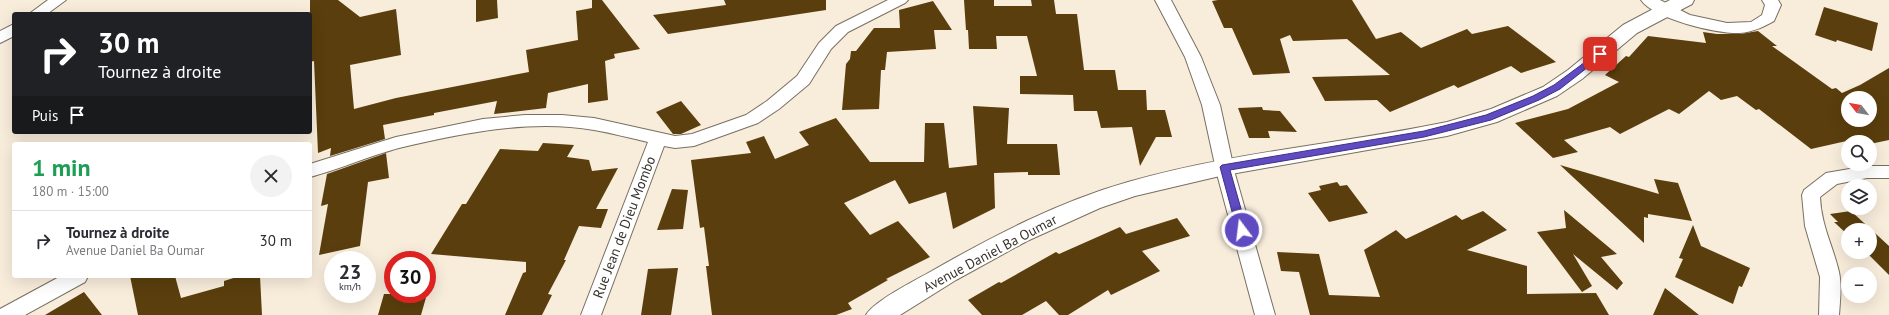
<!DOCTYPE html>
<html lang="fr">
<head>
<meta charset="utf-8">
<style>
  :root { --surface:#fff; --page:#f2f2f3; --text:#2b2b33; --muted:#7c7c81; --line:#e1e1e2 }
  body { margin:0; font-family:"PT Sans",sans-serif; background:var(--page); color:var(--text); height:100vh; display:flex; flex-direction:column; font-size:15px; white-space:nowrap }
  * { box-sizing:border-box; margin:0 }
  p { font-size:13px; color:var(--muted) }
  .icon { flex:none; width:22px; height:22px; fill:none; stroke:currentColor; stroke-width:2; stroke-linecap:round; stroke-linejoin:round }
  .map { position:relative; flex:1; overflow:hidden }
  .drawer { position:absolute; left:12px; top:142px; width:300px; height:136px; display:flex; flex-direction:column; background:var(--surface); border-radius:4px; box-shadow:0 4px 16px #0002 }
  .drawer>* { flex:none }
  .hud { position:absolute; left:12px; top:12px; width:300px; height:122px; border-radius:4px; box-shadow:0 4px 16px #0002; background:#202124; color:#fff; overflow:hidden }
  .needle { width:26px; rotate:301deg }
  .fabs { position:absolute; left:1841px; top:91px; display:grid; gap:8px }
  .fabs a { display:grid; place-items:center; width:36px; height:36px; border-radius:50%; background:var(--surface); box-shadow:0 4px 16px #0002; font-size:20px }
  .speed { position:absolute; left:324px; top:251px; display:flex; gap:8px; font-size:20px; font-weight:700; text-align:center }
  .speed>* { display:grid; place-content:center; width:52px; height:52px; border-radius:50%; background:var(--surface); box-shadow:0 4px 16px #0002; line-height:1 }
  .speed small { font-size:10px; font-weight:400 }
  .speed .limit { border:6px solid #d22; background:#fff; color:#111 }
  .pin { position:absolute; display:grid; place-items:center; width:34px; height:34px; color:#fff; margin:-17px; border-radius:8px; box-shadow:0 2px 6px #0006 }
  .me { position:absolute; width:44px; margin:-22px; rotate:345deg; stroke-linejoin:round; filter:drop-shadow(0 0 3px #0008) }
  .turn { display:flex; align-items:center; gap:14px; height:84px; padding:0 20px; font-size:18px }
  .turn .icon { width:52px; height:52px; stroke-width:2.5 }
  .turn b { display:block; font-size:28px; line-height:34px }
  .then { display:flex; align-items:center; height:38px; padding:0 20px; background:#0003; gap:8px; font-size:15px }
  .round { display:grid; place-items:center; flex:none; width:42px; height:42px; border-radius:21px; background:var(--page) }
  .head { display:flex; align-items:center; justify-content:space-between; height:68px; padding:0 20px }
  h1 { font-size:24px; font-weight:700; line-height:30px; color:#1e9e55 }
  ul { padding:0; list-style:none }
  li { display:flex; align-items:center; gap:12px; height:60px; padding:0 20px; border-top:1px solid var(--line) }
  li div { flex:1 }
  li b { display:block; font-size:15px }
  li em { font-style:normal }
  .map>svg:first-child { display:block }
</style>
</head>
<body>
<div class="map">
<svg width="1889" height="315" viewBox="0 0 1889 315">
  <rect width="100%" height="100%" fill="#f8ecdb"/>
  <path fill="#5a3e0d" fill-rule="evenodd" d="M 310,0 L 338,0 L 360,17 L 396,9 L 401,55 L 350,65 L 354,109 L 396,98 L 529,72 L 526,50 L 578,40 L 576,11 L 592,8 L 592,0 L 602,0 L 640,49 L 614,54 L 615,58 L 605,61 L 608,100 L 588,103 L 588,84 L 548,93 L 546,108 L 494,114 L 497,101 L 434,113 L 434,115 L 383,125 L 385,139 L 330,156 L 331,148 L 318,153 L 314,61 L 310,62 Z
    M 476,0 L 497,0 L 498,18 L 476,22 Z
    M 724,0 L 826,0 L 826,10 L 668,34 L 653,15 L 726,5 Z
    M 964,0 L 994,0 L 994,6 L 1032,6 L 1031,0 L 1054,0 L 1056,14 L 1077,14 L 1084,70 L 1115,70 L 1118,90 L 1146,90 L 1147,110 L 1165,110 L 1172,137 L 1156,137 L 1140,166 L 1132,127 L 1101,128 L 1097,111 L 1074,111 L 1073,95 L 1020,94 L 1020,76 L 1037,76 L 1027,36 L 996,36 L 997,49 L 969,49 L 968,30 L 966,30 Z
    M 1218,0 L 1352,0 L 1376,39 L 1401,32 L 1421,48 L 1467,29 L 1472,34 L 1508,26 L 1556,62 L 1521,73 L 1511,66 L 1458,88 L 1454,85 L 1390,112 L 1377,100 L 1325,101 L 1312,77 L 1390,75 L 1347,39 L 1293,41 L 1290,35 L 1280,39 L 1290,73 L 1253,75 L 1232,28 L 1224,28 L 1212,1 Z
    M 933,1 L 952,30 L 934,30 L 936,49 L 887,52 L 885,70 L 881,70 L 879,109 L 842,110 L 846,64 L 850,59 L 851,51 L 856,51 L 874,28 L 900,28 L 899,10 Z
    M 1824,7 L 1878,23 L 1872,51 L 1837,40 L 1836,42 L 1815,35 Z
    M 1758,31 L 1777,46 L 1772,46 L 1832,89 L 1836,88 L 1842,93 L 1860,85 L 1889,68 L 1889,140 L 1870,144 L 1870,142 L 1853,142 L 1851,140 L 1811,149 L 1759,109 L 1756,110 L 1737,96 L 1721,100 L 1709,91 L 1679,114 L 1669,109 L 1620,134 L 1610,127 L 1564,140 L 1578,152 L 1553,158 L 1515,123 L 1568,109 L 1619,82 L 1605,75 L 1626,56 L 1629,57 L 1648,36 L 1706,43 L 1703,32 L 1717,34 L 1740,34 ZM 1848,98 L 1870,98 L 1870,120 L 1848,120 Z
    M 681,101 L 701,125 L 681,134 L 673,134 L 656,112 Z
    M 973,106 L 1009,108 L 1007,144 L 1057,144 L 1060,175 L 1028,175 L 1028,172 L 994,173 L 995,208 L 953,229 L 946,192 L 909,204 L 895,180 L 844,203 L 870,235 L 898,221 L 930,257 L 886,279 L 888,280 L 848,303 L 852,309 L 836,315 L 712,315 L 706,266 L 709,266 L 704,227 L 700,228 L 691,160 L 751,153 L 746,142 L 764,136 L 775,159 L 809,145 L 799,132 L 836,118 L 870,162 L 924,162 L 925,123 L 944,123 L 949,168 L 977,165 Z
    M 1262,107 L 1263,110 L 1280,111 L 1297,132 L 1268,131 L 1270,138 L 1249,138 L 1238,108 Z
    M 543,143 L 574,145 L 567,157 L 589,160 L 592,171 L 618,168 L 596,209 L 608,209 L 601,228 L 579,226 L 564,260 L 566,260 L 548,294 L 552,295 L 542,315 L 505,315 L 523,273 L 526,272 L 526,262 L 431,254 L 462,204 L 466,204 L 500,149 L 538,151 Z
    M 386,153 L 389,178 L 368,182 L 360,246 L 319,255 L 328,204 L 321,206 L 327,174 Z
    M 1560,165 L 1659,194 L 1654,179 L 1678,183 L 1692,221 L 1648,214 L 1648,218 L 1644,217 L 1644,243 Z
    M 1337,182 L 1340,186 L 1347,185 L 1368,213 L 1329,222 L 1308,193 L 1321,190 L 1319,186 Z
    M 672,189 L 688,190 L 683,229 L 657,230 Z
    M 1564,210 L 1617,254 L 1601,257 L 1623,283 L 1617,290 L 1573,254 L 1592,286 L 1582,292 L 1537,232 L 1566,228 Z
    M 1483,211 L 1507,230 L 1467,250 L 1527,266 L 1527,294 L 1596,293 L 1609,315 L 1310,315 L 1299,272 L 1281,271 L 1277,252 L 1319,254 L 1329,295 L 1380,297 L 1364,250 L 1396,230 L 1406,239 L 1456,215 L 1462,220 Z
    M 1851,211 L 1889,246 L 1889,275 L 1866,252 L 1870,252 L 1870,230 L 1848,230 L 1848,235 L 1834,222 L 1838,222 L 1830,214 Z
    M 1177,218 L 1190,236 L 1142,251 L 1160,271 L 1111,295 L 1108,290 L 1068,315 L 1059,315 L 1046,301 L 1022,315 L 982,315 L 968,300 L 999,282 L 1001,283 L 1056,252 L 1059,254 L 1120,227 L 1126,234 Z
    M 1693,225 L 1701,246 L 1750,268 L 1742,287 L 1739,286 L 1733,304 L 1675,277 L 1683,259 L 1679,258 Z
    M 678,268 L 671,315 L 641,315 L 648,269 Z
    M 130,276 L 175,276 L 181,298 L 224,286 L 224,281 L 240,276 L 260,276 L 262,315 L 138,315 Z
    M 1665,288 L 1699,315 L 1653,315 Z
    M 84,292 L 102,315 L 45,315 Z
    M 384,294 L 427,294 L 421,315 L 378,315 Z"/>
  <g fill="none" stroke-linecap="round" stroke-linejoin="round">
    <defs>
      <path id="street" d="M 48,0 L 66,0 L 47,14 L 29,14 Z
        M 888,0 L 908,0 L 905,3 L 848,32 L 831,49 L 809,84 L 779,109 L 758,123 L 694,146 L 675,148 L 664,146 L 601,315 L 581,315 L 648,142 C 630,138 612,133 594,130 C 530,119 462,133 399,148 C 369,156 340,169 310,177 L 310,164 L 396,137 L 483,119 L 525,115 L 562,115 L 594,118 L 675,136 L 692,134 L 746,115 L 767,101 L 797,76 L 819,43 L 836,26 Z
        M 1155,0 L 1171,0 L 1201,57 L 1220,105 L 1235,174 L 1275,315 L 1255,315 L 1217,174 L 1202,105 L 1185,57 Z
        M 1641,0 L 1660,0 L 1690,15 L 1727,23 L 1751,22 L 1762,15 L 1765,5 L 1762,0 L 1778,0 L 1781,5 L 1774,21 C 1763,27 1753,32 1740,33 C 1717,34 1654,19 1641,0 Z
        M 14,24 L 14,36 L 0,43 L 0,31 Z
        M 1867,166 L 1889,166 L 1889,178 L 1867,178 L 1837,184 L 1820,197 C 1821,225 1833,246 1839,272 C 1842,286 1840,301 1839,315 L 1819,315 L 1820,277 L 1805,226 L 1802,195 L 1804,190 L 1826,173 Z
        M 61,276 L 88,276 L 85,282 L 25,315 L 0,315 L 0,309 Z"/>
      <path id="secondary" d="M 1670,0 L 1694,0 L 1692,4 L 1637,33 L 1582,79 L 1557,96 L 1497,122 L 1447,136 L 1220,176 L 1135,196 L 1100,208 L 1027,241 L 956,280 L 900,315 L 866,315 C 874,301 914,281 930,272 C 993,236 1058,202 1128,182 C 1232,152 1341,144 1447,122 L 1491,109 L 1543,87 L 1568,70 L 1623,25 Z"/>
    </defs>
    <use href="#street" stroke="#796f60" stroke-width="2"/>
    <use href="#secondary" stroke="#796f60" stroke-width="2"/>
    <use href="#street" fill="#fff" fill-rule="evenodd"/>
    <use href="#secondary" fill="#fff" fill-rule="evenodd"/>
  </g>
  <path fill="#614bc3" stroke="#3f317f" d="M 1600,51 L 1602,52 L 1602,56 L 1560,89 L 1539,100 L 1491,120 L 1424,137 L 1230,170 L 1247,230 L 1242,234 L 1237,230 L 1220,167 L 1222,165 L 1424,131 L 1486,115 L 1533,96 L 1554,85 Z"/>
  <g text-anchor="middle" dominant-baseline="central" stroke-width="4" stroke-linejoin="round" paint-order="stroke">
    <g font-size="14" fill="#37332c" stroke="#fff">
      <text transform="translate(624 227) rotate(-69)">Rue Jean de Dieu Mombo</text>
      <text transform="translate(990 253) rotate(-28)">Avenue Daniel Ba Oumar</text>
    </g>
  </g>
</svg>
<div class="fabs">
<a><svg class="needle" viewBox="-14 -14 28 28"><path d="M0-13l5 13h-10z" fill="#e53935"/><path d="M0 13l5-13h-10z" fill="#7c7c81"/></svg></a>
<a><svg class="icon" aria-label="search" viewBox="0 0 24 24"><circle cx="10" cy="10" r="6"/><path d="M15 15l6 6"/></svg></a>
<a><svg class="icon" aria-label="layers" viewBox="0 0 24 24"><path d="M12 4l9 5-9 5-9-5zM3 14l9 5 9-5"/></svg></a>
<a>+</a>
<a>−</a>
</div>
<div class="speed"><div>23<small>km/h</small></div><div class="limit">30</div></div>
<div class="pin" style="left:1600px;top:54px;background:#d93025"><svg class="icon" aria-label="arrive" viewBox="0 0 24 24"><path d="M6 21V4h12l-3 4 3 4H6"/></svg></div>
<svg class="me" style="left:1242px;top:230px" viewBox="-20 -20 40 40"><circle r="17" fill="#614bc3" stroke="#fff" stroke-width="3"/><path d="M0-11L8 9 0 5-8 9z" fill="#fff"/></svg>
<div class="hud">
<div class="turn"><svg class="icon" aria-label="right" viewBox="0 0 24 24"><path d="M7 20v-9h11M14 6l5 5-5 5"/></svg><div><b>30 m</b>Tournez à droite</div></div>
<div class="then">Puis<svg class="icon" aria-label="arrive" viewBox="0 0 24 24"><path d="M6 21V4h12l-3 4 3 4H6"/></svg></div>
</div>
<section class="drawer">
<div class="head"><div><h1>1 min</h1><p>180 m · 15:00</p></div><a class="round"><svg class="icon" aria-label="close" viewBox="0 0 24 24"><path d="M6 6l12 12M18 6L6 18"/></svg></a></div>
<ul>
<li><svg class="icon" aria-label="right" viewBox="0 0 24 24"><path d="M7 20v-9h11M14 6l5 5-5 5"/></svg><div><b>Tournez à droite</b><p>Avenue Daniel Ba Oumar</p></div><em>30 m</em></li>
</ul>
</section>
</div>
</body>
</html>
